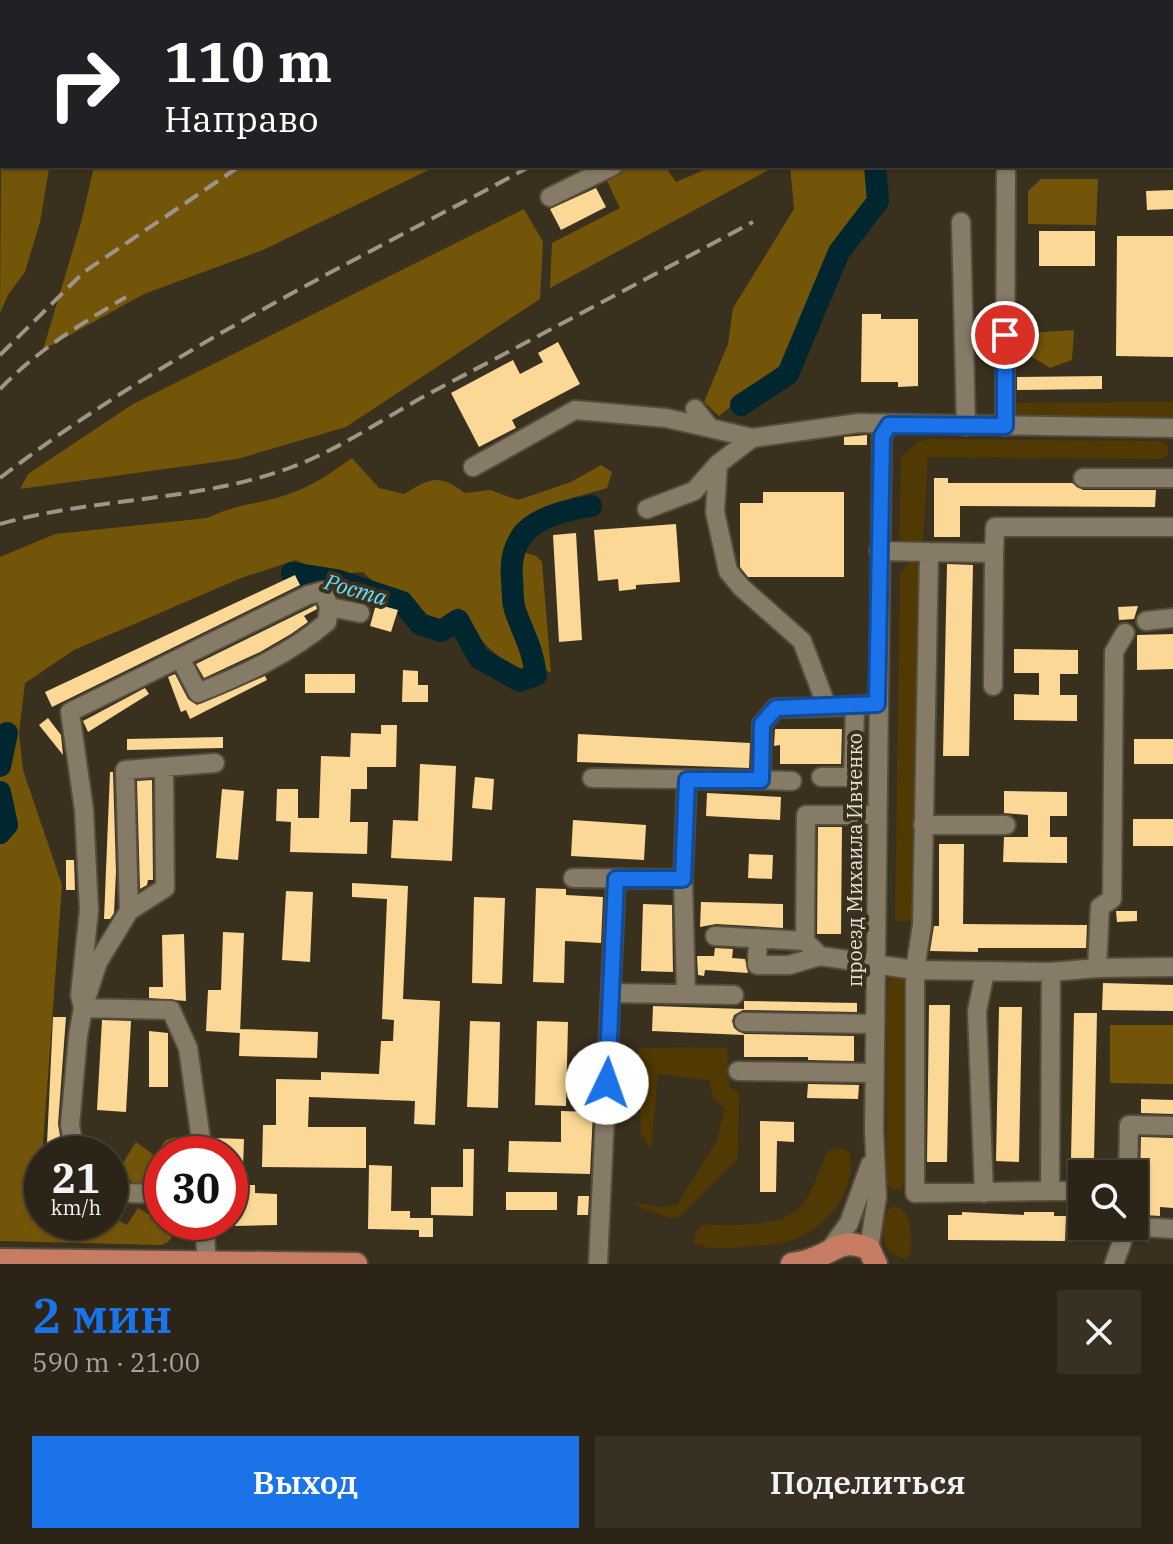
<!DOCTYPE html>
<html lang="ru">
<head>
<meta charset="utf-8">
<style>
  :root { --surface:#2c2416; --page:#383023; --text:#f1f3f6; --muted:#a6a4a1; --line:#484135; --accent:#1a73e8 }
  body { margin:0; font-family:"IBM Plex Serif",serif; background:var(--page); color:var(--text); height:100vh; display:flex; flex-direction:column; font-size:30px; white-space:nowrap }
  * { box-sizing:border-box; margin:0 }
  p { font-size:26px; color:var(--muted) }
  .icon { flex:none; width:44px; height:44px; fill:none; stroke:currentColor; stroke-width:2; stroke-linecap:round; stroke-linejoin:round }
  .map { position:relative; height:1264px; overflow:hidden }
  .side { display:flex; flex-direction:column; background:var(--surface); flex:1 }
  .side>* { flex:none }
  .guide { position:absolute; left:0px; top:0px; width:1174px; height:168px; box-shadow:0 2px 6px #0004,0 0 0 2px var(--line); background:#202124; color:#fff; overflow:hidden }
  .fabs { position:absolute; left:1068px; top:1160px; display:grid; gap:16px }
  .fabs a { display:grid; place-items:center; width:80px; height:80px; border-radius:0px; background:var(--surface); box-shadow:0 2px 6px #0004,0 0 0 2px var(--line); font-size:40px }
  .speed { position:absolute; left:24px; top:1136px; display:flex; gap:16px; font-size:40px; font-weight:700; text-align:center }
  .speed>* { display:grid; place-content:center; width:104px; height:104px; border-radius:50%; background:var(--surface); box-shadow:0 2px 6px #0004,0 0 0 2px var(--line); line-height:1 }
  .speed small { font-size:20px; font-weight:400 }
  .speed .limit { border:12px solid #d22; background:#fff; color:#111 }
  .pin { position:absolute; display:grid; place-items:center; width:68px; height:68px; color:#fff; margin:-34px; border:4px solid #fff; border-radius:50%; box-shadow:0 2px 8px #0007 }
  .me { position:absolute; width:88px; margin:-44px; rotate:3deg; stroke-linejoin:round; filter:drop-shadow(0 0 6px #0008) }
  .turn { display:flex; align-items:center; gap:28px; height:168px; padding:0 32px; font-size:36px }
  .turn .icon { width:104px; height:104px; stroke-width:2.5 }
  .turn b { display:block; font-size:56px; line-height:68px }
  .round { display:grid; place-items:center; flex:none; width:84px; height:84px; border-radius:0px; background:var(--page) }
  .headline { display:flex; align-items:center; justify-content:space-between; height:136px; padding:0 32px }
  h1 { font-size:48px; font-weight:600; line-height:60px; color:var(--accent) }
  .primary-button { display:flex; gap:16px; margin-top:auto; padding:16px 32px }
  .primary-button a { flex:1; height:92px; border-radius:0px; background:var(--accent); color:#fff; font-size:32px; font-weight:600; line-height:92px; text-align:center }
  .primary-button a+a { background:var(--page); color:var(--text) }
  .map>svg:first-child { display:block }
</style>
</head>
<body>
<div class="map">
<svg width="1173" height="1264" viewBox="0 0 1173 1264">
  <rect width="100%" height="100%" fill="#3a301e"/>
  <path fill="#503903" d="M 1173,402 L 1173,423 L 1014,423 L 1014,403 Z
    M 929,439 L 1162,441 L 1168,446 L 1168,456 L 1160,459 L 928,457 L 923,542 L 899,541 L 901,457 L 918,442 Z
    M 909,562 L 920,564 L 918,921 L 895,921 L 900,573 Z
    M 899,975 L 907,982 L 905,1180 L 901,1189 L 893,1190 L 887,1184 L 887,1004 L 888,980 Z
    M 727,1047 L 730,1087 L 739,1093 L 738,1158 L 679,1217 L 670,1218 L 635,1205 L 638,1203 L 661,1207 L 677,1205 L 717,1140 L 725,1108 L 713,1098 L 709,1080 L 658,1074 L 651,1150 L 641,1134 L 638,1048 Z
    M 838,1147 L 849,1152 C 860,1190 823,1232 787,1242 C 776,1245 761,1245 749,1246 C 730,1248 712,1251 694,1243 L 695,1233 L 703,1225 C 732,1224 784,1230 804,1203 C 814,1188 820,1168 827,1152 Z
    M 895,1206 C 914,1211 910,1237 911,1253 L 905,1259 C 880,1254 879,1228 889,1208 Z"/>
  <path fill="#73550a" d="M 84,0 L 400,0 L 407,2 L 84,2 Z
    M 2,28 L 2,166 L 48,166 L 49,169 L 40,222 L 25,272 L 8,295 L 0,313 Z
    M 94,166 L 437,166 L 263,250 L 144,294 L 43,350 L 82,219 Z
    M 628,166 L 665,166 L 676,182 L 713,166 L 776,166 L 550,288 L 552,243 L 620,208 L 605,177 Z
    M 790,166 L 868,166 L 872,198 L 834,252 L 796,355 L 719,416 L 704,402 L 728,344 L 733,308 L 794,209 Z
    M 1041,179 L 1098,179 L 1096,225 L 1028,224 L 1028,191 Z
    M 524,209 L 543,242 L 540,299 L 346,427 L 237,459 L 20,489 L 28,474 L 133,404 Z
    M 1074,330 L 1072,360 L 1050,368 L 1026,353 L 1025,333 Z
    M 352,458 L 379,488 L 404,494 C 430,478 439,473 465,493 L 490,490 L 518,500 L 571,482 L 601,465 L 612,472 L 607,488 C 587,495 491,513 513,549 L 536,556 L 542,562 L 551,673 L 524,658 L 527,671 C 488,655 481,640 459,608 L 440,622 L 422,614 L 411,600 L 385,593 L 363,572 L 327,575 L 296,560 L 241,578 L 74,650 L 25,683 L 19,733 L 23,770 L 62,885 L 43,1144 L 47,1154 L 42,1154 L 42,1222 L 110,1222 L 110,1216 L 127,1225 L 138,1208 L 172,1228 C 174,1238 170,1242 161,1245 L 0,1241 L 0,557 L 55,534 L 207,518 C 232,505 260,504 286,495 C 311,487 331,473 352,458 Z
    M 1110,1025 L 1173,1025 L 1173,1084 L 1110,1083 Z
    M 175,1137 L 186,1138 L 194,1154 L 162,1154 L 162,1205 L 118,1171 L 136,1142 L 154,1155 L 166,1140 Z"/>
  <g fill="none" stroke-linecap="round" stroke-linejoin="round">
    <path stroke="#00262f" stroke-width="22" d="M 1045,2 L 1051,0
      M 741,405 L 788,374 L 839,252 L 878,201 L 875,166
      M 292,573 L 336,580 L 402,602 L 420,624 L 441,631 L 458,620 L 479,658 L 520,681 L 536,675 C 532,646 524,636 515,610 C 512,601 513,589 512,579 C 507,526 547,513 591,506
      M 0,766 L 7,733
      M 0,792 L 7,825 L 0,833"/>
  </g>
  <path fill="#fbd896" d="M 596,188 L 606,207 L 561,230 L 550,209 Z
    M 1173,190 L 1173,209 L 1147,210 L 1146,191 Z
    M 1039,231 L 1095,231 L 1095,266 L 1039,266 Z
    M 1117,236 L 1173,236 L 1173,357 L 1116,356 Z
    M 862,314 L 881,314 L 881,319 L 918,319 L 918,386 L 898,387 L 898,382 L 861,382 Z
    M 558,342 L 580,384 L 512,420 L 516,428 L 479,447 L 451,393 L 513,360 L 520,374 L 543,362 L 538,353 Z
    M 1102,376 L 1102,389 L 1017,390 L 1017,377 Z
    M 867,435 L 867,445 L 844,445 L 844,437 Z
    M 934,478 L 948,478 L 948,483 L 1072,483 L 1083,490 L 1156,490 L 1155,507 L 960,506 L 960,537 L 934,537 Z
    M 763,492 L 844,492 L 844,577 L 748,577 L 740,567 L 740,503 L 763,503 Z
    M 676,524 L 680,582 L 636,585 L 636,589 L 619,591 L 618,579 L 598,581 L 594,530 Z
    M 576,533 L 582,640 L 559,642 L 553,535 Z
    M 947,564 L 973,565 L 969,756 L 943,756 Z
    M 295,575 L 300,585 L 52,707 L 45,692 Z
    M 376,604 L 398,610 L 391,632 L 370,626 Z
    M 316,605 L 317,609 L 304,616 L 308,622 L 291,634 L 260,652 L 204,678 L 196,664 Z
    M 1138,606 L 1134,619 L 1119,620 L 1118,607 Z
    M 1173,634 L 1173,669 L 1137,670 L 1137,635 Z
    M 1014,649 L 1078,650 L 1078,674 L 1060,674 L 1060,695 L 1077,695 L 1077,721 L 1014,720 L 1014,694 L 1039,695 L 1039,673 L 1014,673 Z
    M 403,670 L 418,671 L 418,685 L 428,685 L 428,702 L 402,702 Z
    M 175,674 L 188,699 L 197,705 L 265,676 L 267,680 L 190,719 L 186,710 L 181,712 L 168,677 Z
    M 305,674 L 355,674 L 355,693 L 305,693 Z
    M 145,688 L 149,694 L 88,732 L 83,721 Z
    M 48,718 L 61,735 L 63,755 L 39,725 Z
    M 381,725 L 397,725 L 396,767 L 367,767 L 367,789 L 351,789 L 350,822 L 368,822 L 367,854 L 290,852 L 291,822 L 276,821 L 277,789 L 298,789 L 298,818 L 319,818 L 321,756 L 350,757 L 351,733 L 381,734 Z
    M 775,729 L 842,729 L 841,764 L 780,764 L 780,745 L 774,746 Z
    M 578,734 L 750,743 L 749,768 L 577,762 Z
    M 223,737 L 223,748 L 127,750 L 127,739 Z
    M 1134,739 L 1173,739 L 1173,764 L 1134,764 Z
    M 420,764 L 456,766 L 452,861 L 391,858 L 393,820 L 418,821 Z
    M 110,772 L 113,772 L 116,872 L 114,913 L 110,919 L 104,919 Z
    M 475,777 L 494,779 L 492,810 L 472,808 Z
    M 152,780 L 153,880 L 148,880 L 147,885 L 140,889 L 137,781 Z
    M 222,789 L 244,791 L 238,860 L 216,858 Z
    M 1004,791 L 1067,792 L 1067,816 L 1050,816 L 1050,837 L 1067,837 L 1067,863 L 1003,862 L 1004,837 L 1028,837 L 1028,815 L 1004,813 Z
    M 707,793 L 781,797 L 780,820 L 706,816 Z
    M 1133,819 L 1173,819 L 1173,846 L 1133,846 Z
    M 573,820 L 646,825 L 644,860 L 571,856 Z
    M 818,827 L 842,827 L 841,934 L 817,934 Z
    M 939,844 L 964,844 L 963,924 L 1087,925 L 1086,948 L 978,948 L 978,952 L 930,951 L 934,926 L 939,926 Z
    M 749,854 L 773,855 L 772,879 L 748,878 Z
    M 66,860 L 74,860 L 75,890 L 66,890 Z
    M 352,883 L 408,886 L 403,999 L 440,1001 L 435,1125 L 414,1124 L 415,1101 L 309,1097 L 308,1127 L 366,1127 L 366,1168 L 262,1167 L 263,1125 L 276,1125 L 276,1079 L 321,1080 L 321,1072 L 379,1074 L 381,1041 L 393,1041 L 394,1020 L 382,1019 L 387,899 L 352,897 Z
    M 536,888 L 566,889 L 566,895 L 603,897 L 601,943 L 565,941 L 564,983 L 533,982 Z
    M 286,891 L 313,892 L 310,962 L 282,960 Z
    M 474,897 L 505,898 L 502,984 L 472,983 Z
    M 701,902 L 783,904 L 783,928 L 716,924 L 700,927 Z
    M 643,904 L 672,905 L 673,972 L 641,971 Z
    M 1116,911 L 1137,911 L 1137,921 L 1117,922 Z
    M 223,932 L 244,933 L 240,1033 L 206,1031 L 208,990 L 221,990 Z
    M 184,934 L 186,1001 L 149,998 L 149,987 L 163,987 L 162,935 Z
    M 715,948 L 733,949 L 732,958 L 745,959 L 748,973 L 705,970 L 704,976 L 698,975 L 697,956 L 714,956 Z
    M 1103,983 L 1173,985 L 1173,1011 L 1102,1010 Z
    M 744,1001 L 857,1003 L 857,1012 L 743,1010 L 734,1015 L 732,1021 L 734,1028 L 744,1034 L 854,1036 L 854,1061 L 808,1060 L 808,1057 L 744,1057 L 744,1035 L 652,1031 L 653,1006 L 744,1009 Z
    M 929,1005 L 950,1005 L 947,1162 L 927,1162 Z
    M 999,1007 L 1022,1007 L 1019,1162 L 996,1161 Z
    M 1074,1013 L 1097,1013 L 1094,1160 L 1071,1159 Z
    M 53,1017 L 66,1017 L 58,1124 L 63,1154 L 51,1154 L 47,1144 Z
    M 102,1020 L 131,1021 L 126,1112 L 97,1110 Z
    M 470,1021 L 500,1022 L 498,1108 L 467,1107 Z
    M 537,1021 L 568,1022 L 566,1106 L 535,1105 Z
    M 240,1029 L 318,1032 L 317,1058 L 239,1056 Z
    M 149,1031 L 168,1033 L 168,1087 L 149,1087 Z
    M 808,1084 L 859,1085 L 858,1099 L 807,1098 Z
    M 1141,1099 L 1173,1100 L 1173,1114 L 1141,1113 Z
    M 561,1111 L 593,1112 L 590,1174 L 508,1172 L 509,1141 L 561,1142 Z
    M 760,1121 L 794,1122 L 794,1142 L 777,1141 L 776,1192 L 760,1192 Z
    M 1141,1137 L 1173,1138 L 1173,1208 L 1160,1207 L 1160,1216 L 1144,1215 L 1145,1207 L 1134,1207 L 1134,1184 L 1140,1174 Z
    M 213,1138 L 244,1139 L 243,1168 L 230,1167 L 230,1154 L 215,1154 Z
    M 463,1149 L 474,1149 L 473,1216 L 431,1215 L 431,1187 L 463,1187 Z
    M 369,1165 L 392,1166 L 391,1211 L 410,1211 L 410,1218 L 433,1218 L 433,1237 L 419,1237 L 419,1230 L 368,1229 Z
    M 235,1185 L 255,1185 L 255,1193 L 277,1194 L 277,1225 L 235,1226 Z
    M 506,1192 L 557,1192 L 557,1210 L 506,1210 Z
    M 578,1196 L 589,1196 L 588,1215 L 577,1215 Z
    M 962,1212 L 1024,1215 L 1024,1212 L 1054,1212 L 1054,1216 L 1066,1216 L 1065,1241 L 948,1240 L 948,1215 L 962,1215 Z"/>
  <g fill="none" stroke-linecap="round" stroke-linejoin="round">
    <defs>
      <path id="minor" d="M 658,2 L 662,0
        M 912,2 L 916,0
        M 1172,33 L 1173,34
        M 1172,150 L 1173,150
        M 550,197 L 613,166
        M 961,222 L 966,426
        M 695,409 L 710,428 L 752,438
        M 1005,426 L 1006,166
        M 718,464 L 715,512 L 728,571 L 741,587 L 802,641 L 827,707 L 877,704
        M 473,467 L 575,410 L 666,418 L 710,428
        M 1083,478 L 1173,478
        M 647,509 L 694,491 L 718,464 L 752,438 L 859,423 L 1173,428
        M 879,551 L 929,552
        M 1146,621 L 1173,618
        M 180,658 L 198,693 C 243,675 290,654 327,622 L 329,607
        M 993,686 L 994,553
        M 821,777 L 853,777 L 855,706
        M 592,778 L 761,780 L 762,724 L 776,708 L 827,707
        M 761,780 L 792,781
        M 923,825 L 1006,825
        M 573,878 L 683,879 L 687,780
        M 683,879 L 686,994
        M 129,911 L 165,888 L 164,767
        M 715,936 L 805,941 L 820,956 L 915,970 L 922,925 L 929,552 L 994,553 L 995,527 L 1173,527
        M 758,938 L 757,965 L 789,965 L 820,956
        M 805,941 L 806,815 L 877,815
        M 1097,968 L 1100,907 L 1112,899 L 1114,652 L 1125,633
        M 1051,972 L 1050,1191 L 915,1193 L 915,970 L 1051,972 L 1097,968 L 1173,967
        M 611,993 L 734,995
        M 83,1008 L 80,995 L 89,910 L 84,810 L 70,712 L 308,595 L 323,591 L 329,607 L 360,613
        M 83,1008 L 171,1010 L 188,1048 L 203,1154
        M 744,1022 L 875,1024
        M 738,1071 L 874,1073
        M 75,1154 L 70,1125 L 78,1036 L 83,1008 L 98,962 L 129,911 L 125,770 L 215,763
        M 1128,1174 L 1129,1125 L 1173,1126
        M 110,1184 L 122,1193 L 162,1194
        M 1050,1191 L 1082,1191
        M 984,1193 L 977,1011 L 985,972
        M 204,1222 L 207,1262
        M 1127,1226 L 1173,1229
        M 830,1249 L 849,1223 L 870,1165
        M 869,1249 L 877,1197 L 874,1130 L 882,436 L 889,425
        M 598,1264 L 616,879
        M 1114,1264 L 1127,1228"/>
      <path id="major" d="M 0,1260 L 356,1264
        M 792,1264 C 798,1263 806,1262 812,1259 C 836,1251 841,1237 869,1249 L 876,1264"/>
    </defs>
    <use href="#minor" stroke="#554d3c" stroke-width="22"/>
    <use href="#major" stroke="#554d3c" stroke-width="26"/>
    <use href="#minor" stroke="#867b66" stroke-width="18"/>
    <use href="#major" stroke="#c67c62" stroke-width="22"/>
    <path stroke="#9d9587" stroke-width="4" stroke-dasharray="16 8" stroke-linecap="butt" d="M 499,2 L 503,0
      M 816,2 L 819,0
      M 838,2 L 842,0
      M 0,355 L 84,272 L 240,166
      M 0,389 C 39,349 79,325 126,297
      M 0,478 C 161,354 353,262 531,166
      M 0,524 C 95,497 199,502 292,467 C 343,448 388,415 436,390 C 542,334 648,278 753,222"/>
  </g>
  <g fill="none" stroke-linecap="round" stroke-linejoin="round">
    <defs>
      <path id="route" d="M 607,1083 L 616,879 L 683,879 L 687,780 L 761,780 L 762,724 L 776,708 L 877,704 L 882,436 L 889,425 L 1005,426 L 1005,335"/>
    </defs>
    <use href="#route" stroke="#114b97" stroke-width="20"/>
    <use href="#route" stroke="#1a73e8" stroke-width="14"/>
  </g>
  <g text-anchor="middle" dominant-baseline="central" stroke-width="8" stroke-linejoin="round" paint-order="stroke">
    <g font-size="20" fill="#e8e2d7" stroke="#3a301e">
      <text transform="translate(854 860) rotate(-90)">проезд Михаила Ивченко</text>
    </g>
    <g font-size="22" font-style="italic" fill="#66e1fe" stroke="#3a301e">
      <text transform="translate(356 589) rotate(16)">Роста</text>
    </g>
  </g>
</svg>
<div class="fabs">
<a><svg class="icon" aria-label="search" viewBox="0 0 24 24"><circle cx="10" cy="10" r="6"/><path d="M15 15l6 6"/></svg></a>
</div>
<div class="speed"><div>21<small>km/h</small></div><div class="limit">30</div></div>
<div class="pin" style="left:1005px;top:335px;background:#d93025"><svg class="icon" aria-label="arrive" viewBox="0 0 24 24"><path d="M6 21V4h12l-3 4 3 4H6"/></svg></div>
<svg class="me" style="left:607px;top:1083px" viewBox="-20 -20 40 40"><circle r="19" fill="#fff"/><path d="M0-13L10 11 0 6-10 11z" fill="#1a73e8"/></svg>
<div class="guide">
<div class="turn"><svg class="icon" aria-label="right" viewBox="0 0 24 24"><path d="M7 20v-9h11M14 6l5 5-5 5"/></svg><div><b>110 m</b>Направо</div></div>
</div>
</div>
<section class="side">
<div class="headline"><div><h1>2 мин</h1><p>590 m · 21:00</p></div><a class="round"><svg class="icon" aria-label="close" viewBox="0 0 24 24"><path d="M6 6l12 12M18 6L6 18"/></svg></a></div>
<div class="primary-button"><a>Выход</a><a>Поделиться</a></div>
</section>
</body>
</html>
